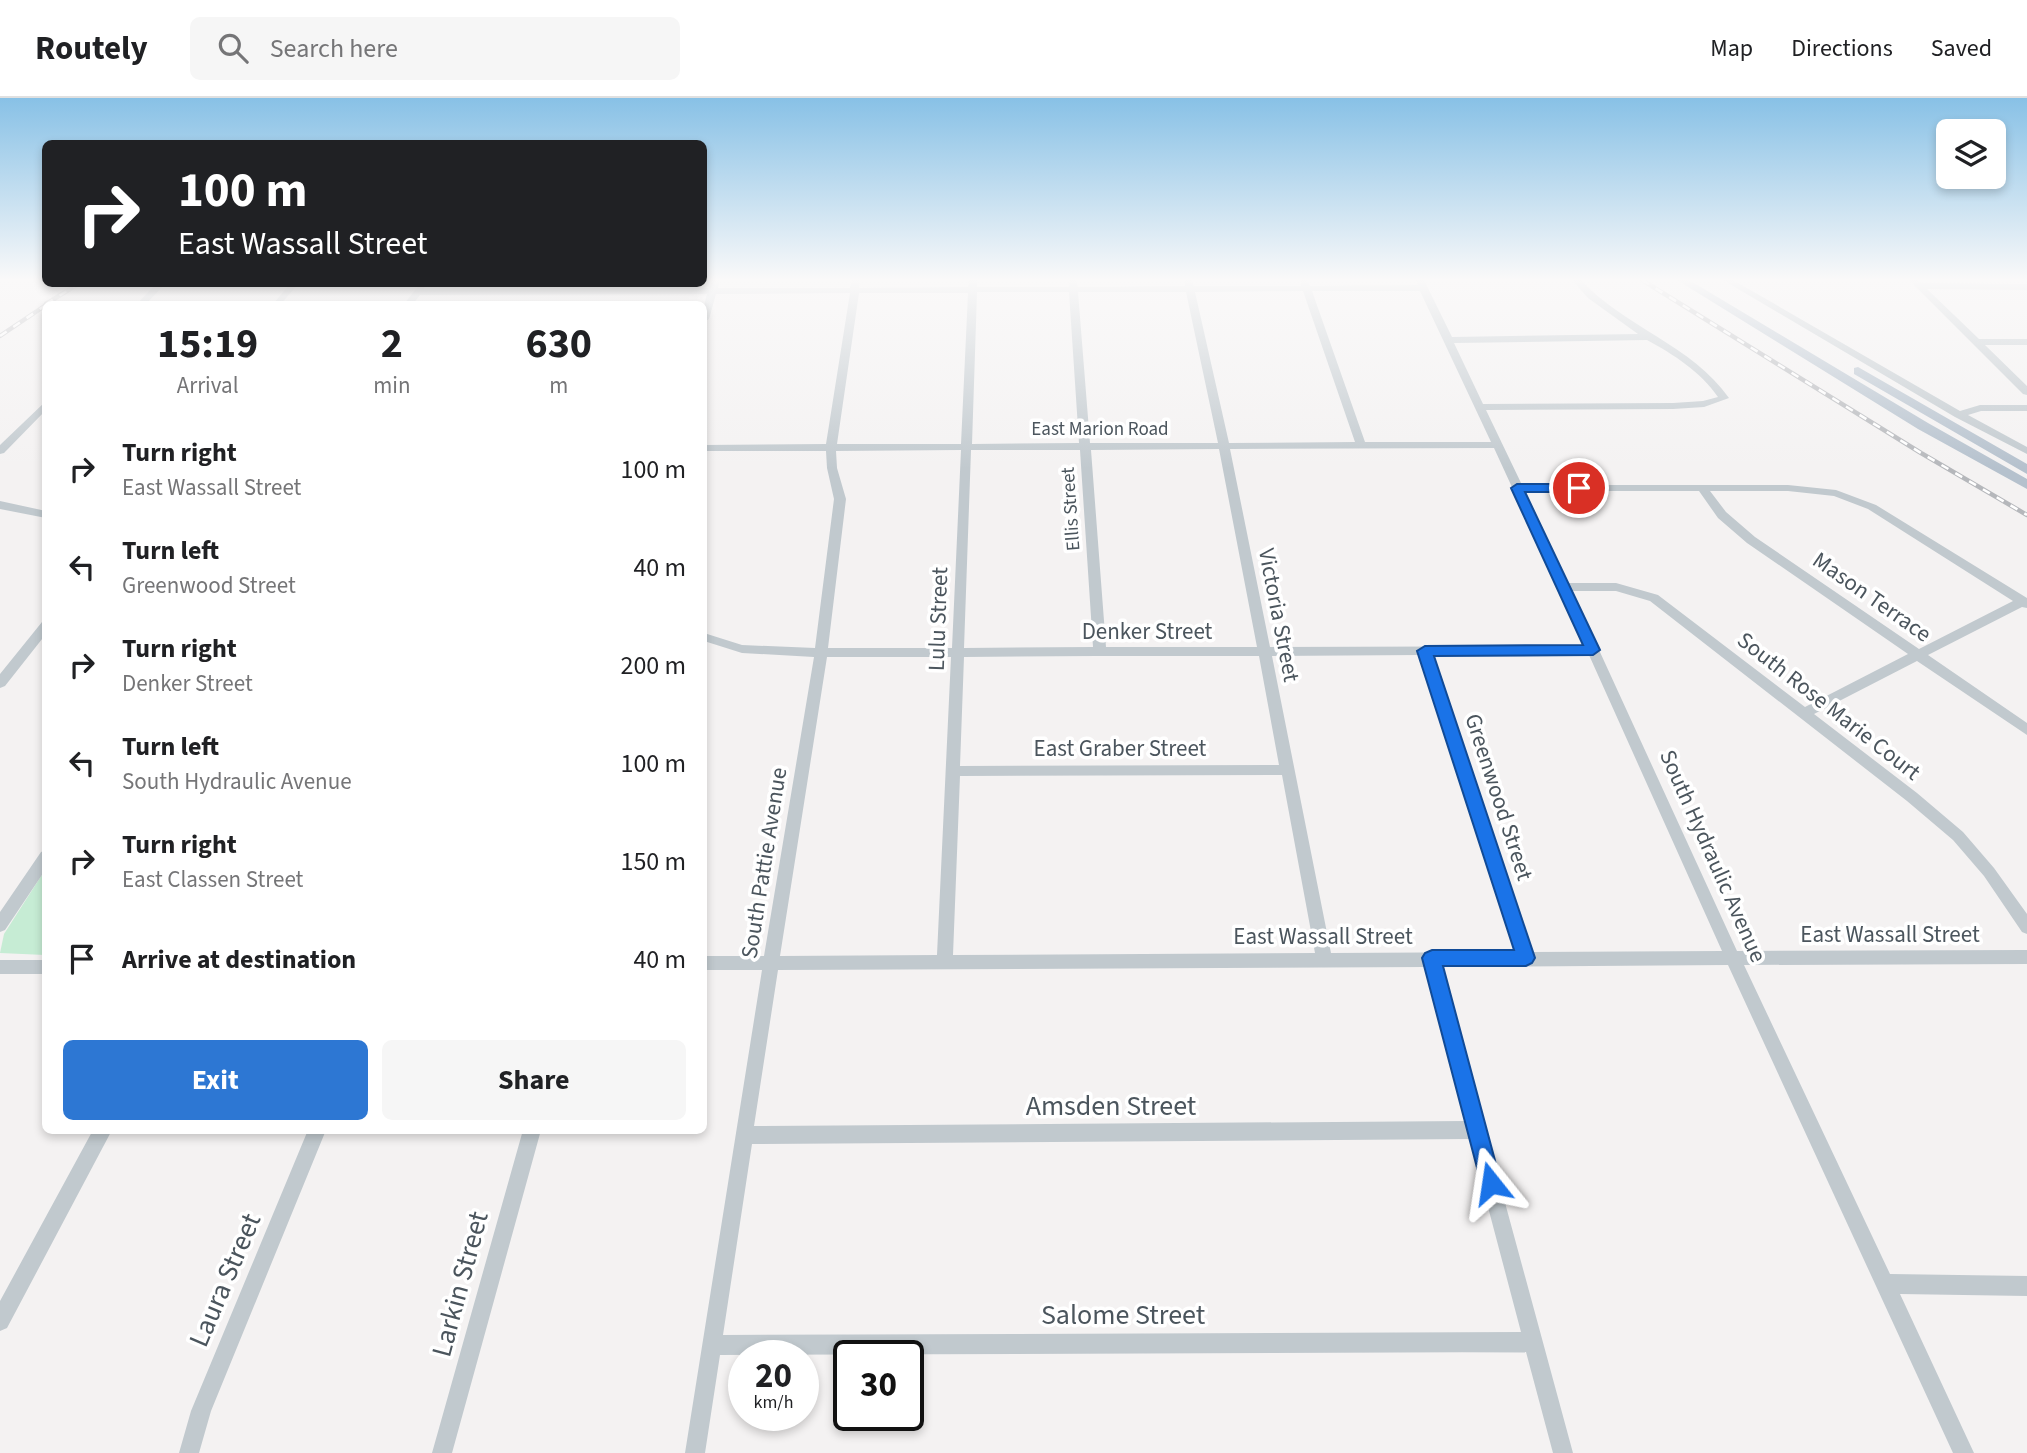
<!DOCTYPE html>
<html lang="en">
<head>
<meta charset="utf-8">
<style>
  :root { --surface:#fff; --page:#f6f6f6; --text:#202124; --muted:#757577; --line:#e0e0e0; --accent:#2d77d3 }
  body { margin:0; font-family:"Source Sans 3",sans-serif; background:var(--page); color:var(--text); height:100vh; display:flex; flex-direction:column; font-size:26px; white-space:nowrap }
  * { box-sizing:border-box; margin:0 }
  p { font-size:23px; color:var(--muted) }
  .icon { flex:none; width:38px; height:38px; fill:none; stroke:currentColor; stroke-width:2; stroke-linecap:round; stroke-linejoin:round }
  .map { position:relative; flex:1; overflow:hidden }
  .panel { position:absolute; left:42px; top:203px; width:665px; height:833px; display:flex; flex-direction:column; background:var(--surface); border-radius:10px; box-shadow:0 4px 10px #0003 }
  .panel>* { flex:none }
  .hud { position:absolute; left:42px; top:42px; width:665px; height:147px; border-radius:10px; box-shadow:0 4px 10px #0003; background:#202124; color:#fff; overflow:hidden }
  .fabs { position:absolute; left:1936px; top:21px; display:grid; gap:14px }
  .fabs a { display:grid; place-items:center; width:70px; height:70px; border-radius:10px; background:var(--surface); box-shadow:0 4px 10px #0003; font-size:35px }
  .speed { position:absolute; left:728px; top:1242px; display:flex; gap:14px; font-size:35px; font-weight:700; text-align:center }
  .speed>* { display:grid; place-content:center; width:91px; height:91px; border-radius:50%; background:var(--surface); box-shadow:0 4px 10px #0003; line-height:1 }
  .speed small { font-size:18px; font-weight:400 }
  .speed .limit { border:4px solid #111; border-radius:10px; background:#fff; color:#111 }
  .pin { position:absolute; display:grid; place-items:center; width:60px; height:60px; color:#fff; margin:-30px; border:4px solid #fff; border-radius:50%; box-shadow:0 2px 7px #0007 }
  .me { position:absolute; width:77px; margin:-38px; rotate:345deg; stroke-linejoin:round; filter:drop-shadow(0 0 5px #0008) }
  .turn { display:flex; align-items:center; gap:24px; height:147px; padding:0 21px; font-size:32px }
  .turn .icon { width:91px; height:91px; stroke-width:2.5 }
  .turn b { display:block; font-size:49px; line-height:60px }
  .eta { display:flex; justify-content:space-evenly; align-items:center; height:119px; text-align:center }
  .eta b { font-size:42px; font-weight:700; line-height:49px }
  .action { display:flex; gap:14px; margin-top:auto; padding:14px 21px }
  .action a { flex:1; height:80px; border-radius:10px; background:var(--accent); color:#fff; font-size:28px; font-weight:700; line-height:80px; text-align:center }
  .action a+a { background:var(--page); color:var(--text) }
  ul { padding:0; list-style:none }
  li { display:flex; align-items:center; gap:21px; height:98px; padding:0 21px }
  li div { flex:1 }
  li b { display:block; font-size:26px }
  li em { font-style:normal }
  header { display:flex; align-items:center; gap:42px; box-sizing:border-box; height:98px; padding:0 35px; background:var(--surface); border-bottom:2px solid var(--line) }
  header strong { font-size:33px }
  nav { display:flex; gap:38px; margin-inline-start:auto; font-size:24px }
  .search { width:490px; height:63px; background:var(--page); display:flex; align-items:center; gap:18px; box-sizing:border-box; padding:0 24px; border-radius:10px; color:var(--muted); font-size:26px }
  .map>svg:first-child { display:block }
</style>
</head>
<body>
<header>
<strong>Routely</strong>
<div class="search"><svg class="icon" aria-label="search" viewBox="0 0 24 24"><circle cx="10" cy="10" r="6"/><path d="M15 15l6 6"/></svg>Search here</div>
<nav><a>Map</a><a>Directions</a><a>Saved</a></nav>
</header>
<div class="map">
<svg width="2027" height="1355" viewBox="0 0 2027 1355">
  <rect width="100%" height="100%" fill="#f4f2f2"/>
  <path fill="#c6ecd4" d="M 45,772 L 45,857 L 0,855 L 4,836 Z"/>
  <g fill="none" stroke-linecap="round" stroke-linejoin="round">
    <path fill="#c1c9ce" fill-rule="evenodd" d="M 712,182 L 720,182 L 718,190 L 850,190 L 852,182 L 860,182 L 859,190 L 968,189 L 969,182 L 977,182 L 977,189 L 1069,189 L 1070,182 L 1076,182 L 1078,189 L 1185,188 L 1185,182 L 1191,182 L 1194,188 L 1301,188 L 1301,182 L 1307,182 L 1310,188 L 1418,187 L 1416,182 L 1424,182 L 1452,239 L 1638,236 L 1588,200 L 1572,182 L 1581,182 C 1624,229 1692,247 1729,300 L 1704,309 L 1673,311 L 1486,312 L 1522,387 L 1788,387 L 1836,392 L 1876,407 L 2027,500 L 2027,510 L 2022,509 L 1928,557 L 2027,625 L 2027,637 L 1917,563 L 1814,616 L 1917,695 L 1963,734 L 1994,770 L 2027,816 L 2027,836 L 2022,834 L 1984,778 L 1953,742 L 1907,703 L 1650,503 L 1616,493 L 1572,493 L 1737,853 L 2027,852 L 2027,866 L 1744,867 L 1890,1176 L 2027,1178 L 2027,1198 L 1900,1196 L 1974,1355 L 1953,1355 L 1728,867 L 1441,869 L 1573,1355 L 1553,1355 L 1526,1254 L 720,1257 L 705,1355 L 685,1355 L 762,872 L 704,872 L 704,858 L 764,858 L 814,559 L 742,555 L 704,543 L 704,535 L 742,547 L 815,550 L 834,401 L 827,370 L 826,353 L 704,353 L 704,347 L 826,346 L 850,195 L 716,196 L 709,221 L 704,224 L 704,208 L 707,196 L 420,197 L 413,206 L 404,206 L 420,186 L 426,186 L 424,191 L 709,190 ZM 1303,193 L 1355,344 L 1229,345 L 1195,194 ZM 1312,193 L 1420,193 L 1491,344 L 1365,344 ZM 977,194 L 1069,194 L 1079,345 L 972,346 ZM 1078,194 L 1186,194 L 1218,345 L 1090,345 ZM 859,195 L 968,195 L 961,346 L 837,346 ZM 1647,242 C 1673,256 1701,274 1718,299 L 1703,303 L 1673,305 L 1483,306 L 1454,245 ZM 1494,350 L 1585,548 L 1270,549 L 1230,351 ZM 1219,351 L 1257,549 L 1106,549 L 1091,352 ZM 961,352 L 952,550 L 828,550 L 846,401 L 837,370 L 836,353 ZM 971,352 L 1080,352 L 1093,549 L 964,550 ZM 1525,393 L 1699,393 L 1718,420 L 1747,445 L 1908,556 L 1805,609 L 1658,497 L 1616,485 L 1568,485 ZM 1710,393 L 1788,393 L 1834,398 L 1868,411 L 2013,503 L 1919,551 L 1755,439 L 1726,414 ZM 1420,557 L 1516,854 L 1331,855 L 1272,558 ZM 1433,557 L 1589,557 L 1722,853 L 1532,854 ZM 1096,558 L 1259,558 L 1279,667 L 960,668 L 964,559 ZM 827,559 L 951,559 L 937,857 L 780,858 ZM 1282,677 L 1315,855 L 953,857 L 960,678 ZM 1425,869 L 1466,1023 L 754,1028 L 778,872 ZM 1470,1041 L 1521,1234 L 723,1237 L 752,1046 Z
      M 1723,182 L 1733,182 L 1960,313 L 1980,307 L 2027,307 L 2027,313 L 1981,313 L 1968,317 L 2027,349 L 2027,356 L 1955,319 Z
      M 1909,182 L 1918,182 L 1921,185 L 2027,186 L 2027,192 L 1927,191 L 1979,241 L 2027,241 L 2027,247 L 1985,247 L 2027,288 L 2027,297 L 2023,296 Z
      M 156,186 L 165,186 L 146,206 L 137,206 Z
      M 290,186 L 298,186 L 281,206 L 273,206 Z
      M 46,303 L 46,312 L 4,355 L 0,356 L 0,347 Z
      M 0,403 L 46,413 L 46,420 L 0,411 Z
      M 46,523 L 46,536 L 5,588 L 0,590 L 0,576 L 42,524 Z
      M 46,752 L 46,771 L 5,832 L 0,834 L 0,814 L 41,754 Z
      M 0,862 L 46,862 L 46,876 L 0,876 Z
      M 93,1032 L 112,1032 L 7,1230 L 0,1233 L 0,1203 Z
      M 308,1032 L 326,1032 L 211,1313 L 199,1355 L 179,1355 L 191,1313 Z
      M 523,1032 L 541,1032 L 452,1355 L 432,1355 Z"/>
    <path fill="#b5c1cd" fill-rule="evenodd" d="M 1677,182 L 1689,182 L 1928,325 L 2027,381 L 2027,391 L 1918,331 Z
      M 1858,269 L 2027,366 L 2027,376 L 1854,276 L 1854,270 Z"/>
    <defs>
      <path id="rail" d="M 1642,182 L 1921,355 L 2027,417
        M 46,206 L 78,186
        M 0,238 L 46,207"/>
    </defs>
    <use href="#rail" stroke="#b5b7bb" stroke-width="4.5"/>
    <use href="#rail" stroke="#fff" stroke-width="2.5" stroke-dasharray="8" stroke-linecap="butt"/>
  </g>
  <linearGradient id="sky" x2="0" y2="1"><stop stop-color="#88c1e6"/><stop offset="0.49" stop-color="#faf9f9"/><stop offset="1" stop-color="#faf9f9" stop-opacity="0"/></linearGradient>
  <rect width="2027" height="371" fill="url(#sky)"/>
  <path fill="#1a73e8" stroke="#114b97" stroke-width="2" d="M 1517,386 L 1579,386 L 1585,390 L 1579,394 L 1525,394 L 1600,552 L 1593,557 L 1434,558 L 1535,860 L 1532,865 L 1526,868 L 1443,868 L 1501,1085 L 1498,1092 L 1491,1095 L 1484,1092 L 1481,1085 L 1422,860 L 1425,855 L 1432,852 L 1514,852 L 1417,553 L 1425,548 L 1583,547 L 1511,390 Z"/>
  <g text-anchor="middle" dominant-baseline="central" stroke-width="7" stroke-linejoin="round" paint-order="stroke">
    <g font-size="19" fill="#4b555d" stroke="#fff">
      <text x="1100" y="331">East Marion Road</text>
      <text transform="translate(1071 411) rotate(-94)">Ellis Street</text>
    </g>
    <g font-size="23" fill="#4b555d" stroke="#fff">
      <text transform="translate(1872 499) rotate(35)">Mason Terrace</text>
      <text transform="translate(1279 517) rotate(79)">Victoria Street</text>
      <text transform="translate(938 521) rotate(-88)">Lulu Street</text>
      <text x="1147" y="533">Denker Street</text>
      <text transform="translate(1829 608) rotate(38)">South Rose Marie Court</text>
      <text x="1120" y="650">East Graber Street</text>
      <text transform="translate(1499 699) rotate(72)">Greenwood Street</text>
      <text transform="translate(1713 758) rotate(66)">South Hydraulic Avenue</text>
      <text transform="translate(764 765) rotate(-81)">South Pattie Avenue</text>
      <text x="1890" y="836">East Wassall Street</text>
      <text x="1323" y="838">East Wassall Street</text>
    </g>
    <g font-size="28" fill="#4b555d" stroke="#fff">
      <text x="1111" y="1008">Amsden Street</text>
      <text transform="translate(225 1182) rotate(-67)">Laura Street</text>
      <text transform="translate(460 1186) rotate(-75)">Larkin Street</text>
      <text x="1123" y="1217">Salome Street</text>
    </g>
  </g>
</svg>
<div class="fabs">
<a><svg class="icon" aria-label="layers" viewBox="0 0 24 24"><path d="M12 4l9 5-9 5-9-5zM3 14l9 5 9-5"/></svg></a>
</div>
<div class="speed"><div>20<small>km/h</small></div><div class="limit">30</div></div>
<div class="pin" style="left:1579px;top:390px;background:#d93025"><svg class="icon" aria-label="arrive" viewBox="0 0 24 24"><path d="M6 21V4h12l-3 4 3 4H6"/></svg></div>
<svg class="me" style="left:1491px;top:1085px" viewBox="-20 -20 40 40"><path d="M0-17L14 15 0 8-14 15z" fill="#1a73e8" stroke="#fff" stroke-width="4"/></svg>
<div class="hud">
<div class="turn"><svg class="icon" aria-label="right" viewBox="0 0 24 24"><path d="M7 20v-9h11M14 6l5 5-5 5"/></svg><div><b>100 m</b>East Wassall Street</div></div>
</div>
<section class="panel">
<div class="eta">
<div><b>15:19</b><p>Arrival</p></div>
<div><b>2</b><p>min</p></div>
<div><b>630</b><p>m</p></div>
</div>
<ul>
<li><svg class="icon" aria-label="right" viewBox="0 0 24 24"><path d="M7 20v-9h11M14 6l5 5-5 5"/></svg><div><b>Turn right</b><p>East Wassall Street</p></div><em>100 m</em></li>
<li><svg class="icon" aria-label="left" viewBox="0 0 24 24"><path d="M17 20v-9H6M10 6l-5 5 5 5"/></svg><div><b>Turn left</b><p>Greenwood Street</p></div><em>40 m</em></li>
<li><svg class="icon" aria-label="right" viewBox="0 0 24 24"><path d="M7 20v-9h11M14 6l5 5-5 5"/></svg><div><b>Turn right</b><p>Denker Street</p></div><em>200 m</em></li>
<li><svg class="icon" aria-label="left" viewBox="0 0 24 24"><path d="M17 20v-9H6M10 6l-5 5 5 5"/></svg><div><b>Turn left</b><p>South Hydraulic Avenue</p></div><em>100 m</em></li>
<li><svg class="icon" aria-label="right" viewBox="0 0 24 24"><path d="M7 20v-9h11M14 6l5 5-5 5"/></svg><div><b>Turn right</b><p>East Classen Street</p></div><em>150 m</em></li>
<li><svg class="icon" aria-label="arrive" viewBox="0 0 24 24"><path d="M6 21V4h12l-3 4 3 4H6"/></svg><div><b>Arrive at destination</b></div><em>40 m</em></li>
</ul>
<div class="action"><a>Exit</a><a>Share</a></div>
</section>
</div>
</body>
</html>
